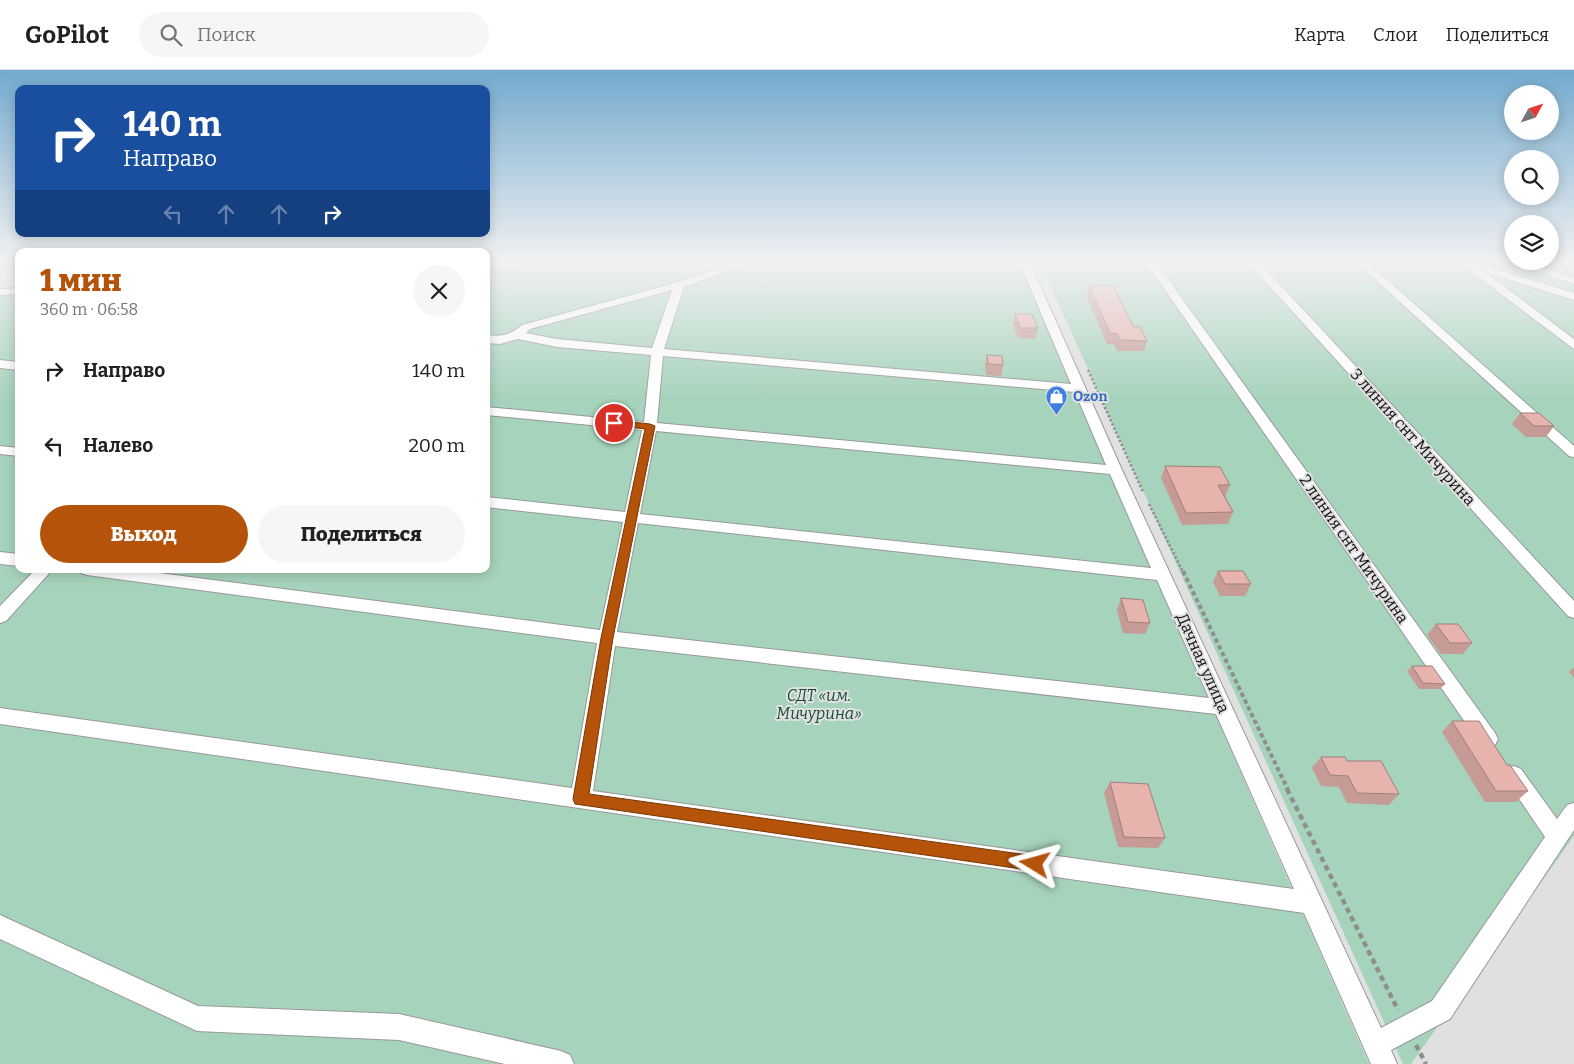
<!DOCTYPE html>
<html lang="ru">
<head>
<meta charset="utf-8">
<style>
  :root { --surface:#fff; --page:#f6f6f6; --text:#202124; --muted:#757577; --line:#e0e0e0; --accent:#b45309 }
  body { margin:0; font-family:Bitter,serif; background:var(--page); color:var(--text); height:100vh; display:flex; flex-direction:column; font-size:19px; white-space:nowrap }
  * { box-sizing:border-box; margin:0 }
  p { font-size:16px; color:var(--muted) }
  .icon { flex:none; width:28px; height:28px; fill:none; stroke:currentColor; stroke-width:2; stroke-linecap:round; stroke-linejoin:round }
  .map { position:relative; flex:1; overflow:hidden }
  .details { position:absolute; left:15px; top:178px; width:475px; height:325px; display:flex; flex-direction:column; background:var(--surface); border-radius:10px; box-shadow:0 2px 12px #0003 }
  .details>* { flex:none }
  .top-card { position:absolute; left:15px; top:15px; width:475px; height:152px; border-radius:10px; box-shadow:0 2px 12px #0003; background:#1a4fa0; color:#fff; overflow:hidden }
  .needle { width:32px; rotate:50deg }
  .tools { position:absolute; left:1504px; top:15px; display:grid; gap:10px }
  .tools a { display:grid; place-items:center; width:55px; height:55px; border-radius:50%; background:var(--surface); box-shadow:0 2px 12px #0003; font-size:25px }
  .pin { position:absolute; display:grid; place-items:center; width:42px; height:42px; color:#fff; margin:-21px; border:2px solid #fff; border-radius:50%; box-shadow:0 1px 5px #0007 }
  .me { position:absolute; width:55px; margin:-28px; rotate:278deg; stroke-linejoin:round; filter:drop-shadow(0 0 4px #0008) }
  .turn { display:flex; align-items:center; gap:18px; height:105px; padding:0 25px; font-size:22px }
  .turn .icon { width:65px; height:65px; stroke-width:2.5 }
  .turn b { display:block; font-size:35px; line-height:42px }
  .lanes { display:flex; align-items:center; height:48px; padding:0 25px; background:#0003; justify-content:center; gap:25px; direction:ltr }
  .lanes .off { opacity:.35 }
  .round { display:grid; place-items:center; flex:none; width:52px; height:52px; border-radius:26px; background:var(--page) }
  .overview { display:flex; align-items:center; justify-content:space-between; height:85px; padding:0 25px }
  h1 { font-size:30px; font-weight:800; line-height:38px; color:var(--accent) }
  .action { display:flex; gap:10px; margin-top:auto; padding:10px 25px }
  .action a { flex:1; height:58px; border-radius:30px; background:var(--accent); color:#fff; font-size:20px; font-weight:800; line-height:58px; text-align:center }
  .action a+a { background:var(--page); color:var(--text) }
  ul { padding:0; list-style:none }
  li { display:flex; align-items:center; gap:15px; height:75px; padding:0 25px }
  li div { flex:1 }
  li b { display:block; font-size:19px }
  li em { font-style:normal }
  header { display:flex; align-items:center; gap:30px; box-sizing:border-box; height:70px; padding:0 25px; background:var(--surface); border-bottom:1px solid var(--line) }
  header strong { font-size:24px }
  nav { display:flex; gap:28px; margin-inline-start:auto; font-size:18px }
  .search { width:350px; height:45px; background:var(--page); display:flex; align-items:center; gap:12px; box-sizing:border-box; padding:0 18px; border-radius:28px; color:var(--muted); font-size:19px }
  .map>svg:first-child { display:block }
</style>
</head>
<body>
<header>
<strong>GoPilot</strong>
<div class="search"><svg class="icon" aria-label="search" viewBox="0 0 24 24"><circle cx="10" cy="10" r="6"/><path d="M15 15l6 6"/></svg>Поиск</div>
<nav><a>Карта</a><a>Слои</a><a>Поделиться</a></nav>
</header>
<div class="map">
<svg width="1574" height="994" viewBox="0 0 1574 994">
  <rect width="100%" height="100%" fill="#e0e0e1"/>
  <path fill="#a6d3bb" d="M 558,191 L 1018,191 L 1077,330 L 1369,994 L 0,994 L 0,225 L 19,224 L 19,499 L 486,499 L 486,201 Z
    M 1039,191 L 1574,191 L 1574,766 L 1411,994 L 1403,994 Z"/>
  <g fill="none" stroke-linecap="round" stroke-linejoin="round">
    <defs>
      <path id="minor" d="M 509,191 L 537,191 L 532,194 L 486,200 L 486,194 Z
        M 739,191 L 754,191 L 684,217 L 664,279 L 1071,314 L 1019,191 L 1029,191 L 1122,400 L 1381,958 L 1432,931 L 1545,767 L 1507,711 L 1504,705 L 1507,699 L 1514,696 L 1521,699 L 1557,749 L 1567,735 L 1574,733 L 1574,760 L 1450,949 L 1391,980 L 1397,994 L 1371,994 L 1304,843 L 0,654 L 0,638 L 572,718 L 597,573 L 87,505 L 81,503 L 79,499 L 128,499 L 600,560 L 623,452 L 486,437 L 486,427 L 625,442 L 642,360 L 486,345 L 486,337 L 644,352 L 651,285 L 557,277 L 518,269 L 500,274 L 486,273 L 486,265 C 501,267 511,265 522,255 L 675,213 ZM 672,220 L 652,278 L 557,269 L 526,263 L 530,259 ZM 663,286 L 1075,322 L 1106,395 L 657,353 ZM 656,361 L 1110,404 L 1151,498 L 640,444 ZM 638,453 L 1157,510 L 1209,628 L 617,562 ZM 615,576 L 1216,644 L 1294,819 L 593,721 Z
        M 1145,191 L 1155,191 L 1495,663 L 1498,669 L 1495,675 L 1488,677 L 1481,675 Z
        M 1247,191 L 1258,191 L 1574,531 L 1574,548 L 1568,546 Z
        M 1355,191 L 1366,191 L 1574,376 L 1574,387 L 1569,386 Z
        M 1461,191 L 1470,191 L 1574,223 L 1574,230 L 1485,202 L 1574,269 L 1574,279 L 1461,194 Z
        M 1505,191 L 1521,191 L 1574,208 L 1574,214 Z
        M 19,218 L 19,224 L 0,225 L 0,219 Z
        M 0,290 L 19,292 L 19,300 L 0,298 Z
        M 0,376 L 19,378 L 19,386 L 0,384 Z
        M 0,482 L 19,484 L 19,496 L 0,494 Z
        M 36,499 L 53,499 L 6,551 L 0,553 L 0,536 Z
        M 0,845 L 198,936 L 399,944 L 561,981 L 570,985 L 574,994 L 505,994 L 399,970 L 197,961 L 0,869 Z"/>
    </defs>
    <use href="#minor" stroke="#989899" stroke-width="2"/>
    <path stroke="#8e8e8f" stroke-width="2.5" stroke-dasharray="2.5 2" stroke-linecap="butt" d="M 1088,300 L 1143,422
      M 1149,434 L 1183,502"/>
    <path stroke="#8e8e8f" stroke-width="4" stroke-dasharray="4.5 3" stroke-linecap="butt" d="M 1183,501 L 1288,720"/>
    <path stroke="#8e8e8f" stroke-width="4.5" stroke-dasharray="5.5 4" stroke-linecap="butt" d="M 1287,719 L 1398,940
      M 1416,975 L 1426,994"/>
    <use href="#minor" fill="#fff" fill-rule="evenodd"/>
  </g>
  <path fill="#c69b95" d="M 1491,191 L 1514,191 L 1512,195 L 1505,200 L 1489,195 Z
    M 1089,216 L 1133,256 L 1147,271 L 1144,281 L 1117,281 L 1114,274 L 1107,274 L 1086,226 Z
    M 1015,244 L 1038,258 L 1035,269 L 1018,268 L 1013,254 Z
    M 987,285 L 1003,295 L 1001,306 L 986,305 L 985,295 Z
    M 1520,343 L 1554,356 L 1546,367 L 1526,367 L 1512,354 Z
    M 1165,396 L 1230,415 L 1225,426 L 1233,442 L 1228,454 L 1182,455 L 1161,408 Z
    M 1218,501 L 1251,514 L 1245,526 L 1220,526 L 1213,512 Z
    M 1121,528 L 1150,553 L 1145,564 L 1123,563 L 1117,540 Z
    M 1436,554 L 1472,573 L 1463,584 L 1441,584 L 1427,565 Z
    M 1412,596 L 1445,614 L 1440,619 L 1419,619 L 1407,601 Z
    M 1574,597 L 1574,608 L 1569,602 Z
    M 1452,651 L 1507,695 L 1528,721 L 1516,732 L 1485,732 L 1442,662 Z
    M 1321,687 L 1347,691 L 1399,724 L 1389,735 L 1347,733 L 1339,717 L 1321,716 L 1312,698 Z
    M 1110,712 L 1165,768 L 1158,778 L 1118,777 L 1104,723 Z"/>
  <path fill="#a17e79" d="M 1512,191 L 1514,191 L 1512,195 L 1505,200 L 1509,193 Z"/>
  <path fill="#e6b4ad" stroke="#a17e79" d="M 1089,216 L 1113,216 L 1133,256 L 1140,257 L 1147,271 L 1120,270 L 1117,264 L 1110,263 Z
    M 1015,244 L 1032,244 L 1038,258 L 1020,258 Z
    M 987,285 L 1002,286 L 1003,295 L 988,294 Z
    M 1520,343 L 1539,343 L 1554,356 L 1534,356 Z
    M 1165,396 L 1220,397 L 1230,415 L 1218,415 L 1233,442 L 1186,443 Z
    M 1218,501 L 1243,501 L 1251,514 L 1225,514 Z
    M 1121,528 L 1143,530 L 1150,553 L 1128,552 Z
    M 1436,554 L 1458,554 L 1472,573 L 1450,573 Z
    M 1412,596 L 1432,596 L 1445,614 L 1423,613 Z
    M 1452,651 L 1479,651 L 1507,695 L 1510,695 L 1528,721 L 1496,721 Z
    M 1321,687 L 1345,687 L 1347,691 L 1381,691 L 1399,724 L 1357,723 L 1348,706 L 1330,705 Z
    M 1110,712 L 1148,714 L 1165,768 L 1124,767 Z"/>
  <linearGradient id="sky" x2="0" y2="1"><stop stop-color="#73aace"/><stop offset="0.58" stop-color="#f1f1f2"/><stop offset="1" stop-color="#f1f1f2" stop-opacity="0"/></linearGradient>
  <rect width="1574" height="330" fill="url(#sky)"/>
  <path fill="#b45309" stroke="#753606" d="M 614,350 L 650,354 L 655,356 L 613,568 L 589,724 L 1035,786 L 1040,789 L 1043,794 L 1040,799 L 1035,801 L 575,734 L 573,729 L 601,568 L 645,359 L 611,355 L 611,351 Z"/>
  <defs>
    <symbol id="shop-pin" viewBox="-11 -11 22 30"><path d="M0 17L-7.5 6A9.5 9.5 0 1 1 7.5 6Z" fill="#3f7fe0" stroke="#e0e0e1"/><path d="M-5-2.5h2.3a2.7 3.5 0 0 1 5.4 0H5L5.5 6h-11ZM-1.5-2.5h3a1.5 2.3 0 0 0-3 0Z" fill="#fff"/></symbol>
  </defs>
  <g fill-rule="evenodd">
    <use href="#shop-pin" x="1044" y="314" width="25" height="34"/>
  </g>
  <g text-anchor="middle" dominant-baseline="central" stroke-width="4" stroke-linejoin="round" paint-order="stroke">
    <g font-size="14" font-weight="bold" fill="#366cbe" stroke="#e0e0e1" text-anchor="start">
      <text x="1073" y="326">Ozon</text>
    </g>
    <g font-size="16" fill="#0f0f0f" stroke="#e0e0e1">
      <text transform="translate(1413 367) rotate(48)">3 линия снт Мичурина</text>
      <text transform="translate(1354 479) rotate(55)">2 линия снт Мичурина</text>
      <text transform="translate(1203 593) rotate(66)">Дачная улица</text>
    </g>
    <g font-size="16" font-style="italic" fill="#164d35" stroke="#e0e0e1">
      <text x="819" y="625">СДТ «им.<tspan x="819" dy="18">Мичурина»</tspan></text>
    </g>
  </g>
</svg>
<div class="tools">
<a><svg class="needle" viewBox="-14 -14 28 28"><path d="M0-13l5 13h-10z" fill="#e53935"/><path d="M0 13l5-13h-10z" fill="#757577"/></svg></a>
<a><svg class="icon" aria-label="search" viewBox="0 0 24 24"><circle cx="10" cy="10" r="6"/><path d="M15 15l6 6"/></svg></a>
<a><svg class="icon" aria-label="layers" viewBox="0 0 24 24"><path d="M12 4l9 5-9 5-9-5zM3 14l9 5 9-5"/></svg></a>
</div>
<div class="pin" style="left:614px;top:353px;background:#d93025"><svg class="icon" aria-label="arrive" viewBox="0 0 24 24"><path d="M6 21V4h12l-3 4 3 4H6"/></svg></div>
<svg class="me" style="left:1035px;top:794px" viewBox="-20 -20 40 40"><path d="M0-17L14 15 0 8-14 15z" fill="#b45309" stroke="#fff" stroke-width="4"/></svg>
<div class="top-card">
<div class="turn"><svg class="icon" aria-label="right" viewBox="0 0 24 24"><path d="M7 20v-9h11M14 6l5 5-5 5"/></svg><div><b>140 m</b>Направо</div></div>
<div class="lanes"><svg class="icon off" aria-label="left" viewBox="0 0 24 24"><path d="M17 20v-9H6M10 6l-5 5 5 5"/></svg><svg class="icon off" aria-label="ahead" viewBox="0 0 24 24"><path d="M12 20V5M6 11l6-6 6 6"/></svg><svg class="icon off" aria-label="ahead" viewBox="0 0 24 24"><path d="M12 20V5M6 11l6-6 6 6"/></svg><svg class="icon" aria-label="right" viewBox="0 0 24 24"><path d="M7 20v-9h11M14 6l5 5-5 5"/></svg></div>
</div>
<section class="details">
<div class="overview"><div><h1>1 мин</h1><p>360 m · 06:58</p></div><a class="round"><svg class="icon" aria-label="close" viewBox="0 0 24 24"><path d="M6 6l12 12M18 6L6 18"/></svg></a></div>
<ul>
<li><svg class="icon" aria-label="right" viewBox="0 0 24 24"><path d="M7 20v-9h11M14 6l5 5-5 5"/></svg><div><b>Направо</b></div><em>140 m</em></li>
<li><svg class="icon" aria-label="left" viewBox="0 0 24 24"><path d="M17 20v-9H6M10 6l-5 5 5 5"/></svg><div><b>Налево</b></div><em>200 m</em></li>
</ul>
<div class="action"><a>Выход</a><a>Поделиться</a></div>
</section>
</div>
</body>
</html>
